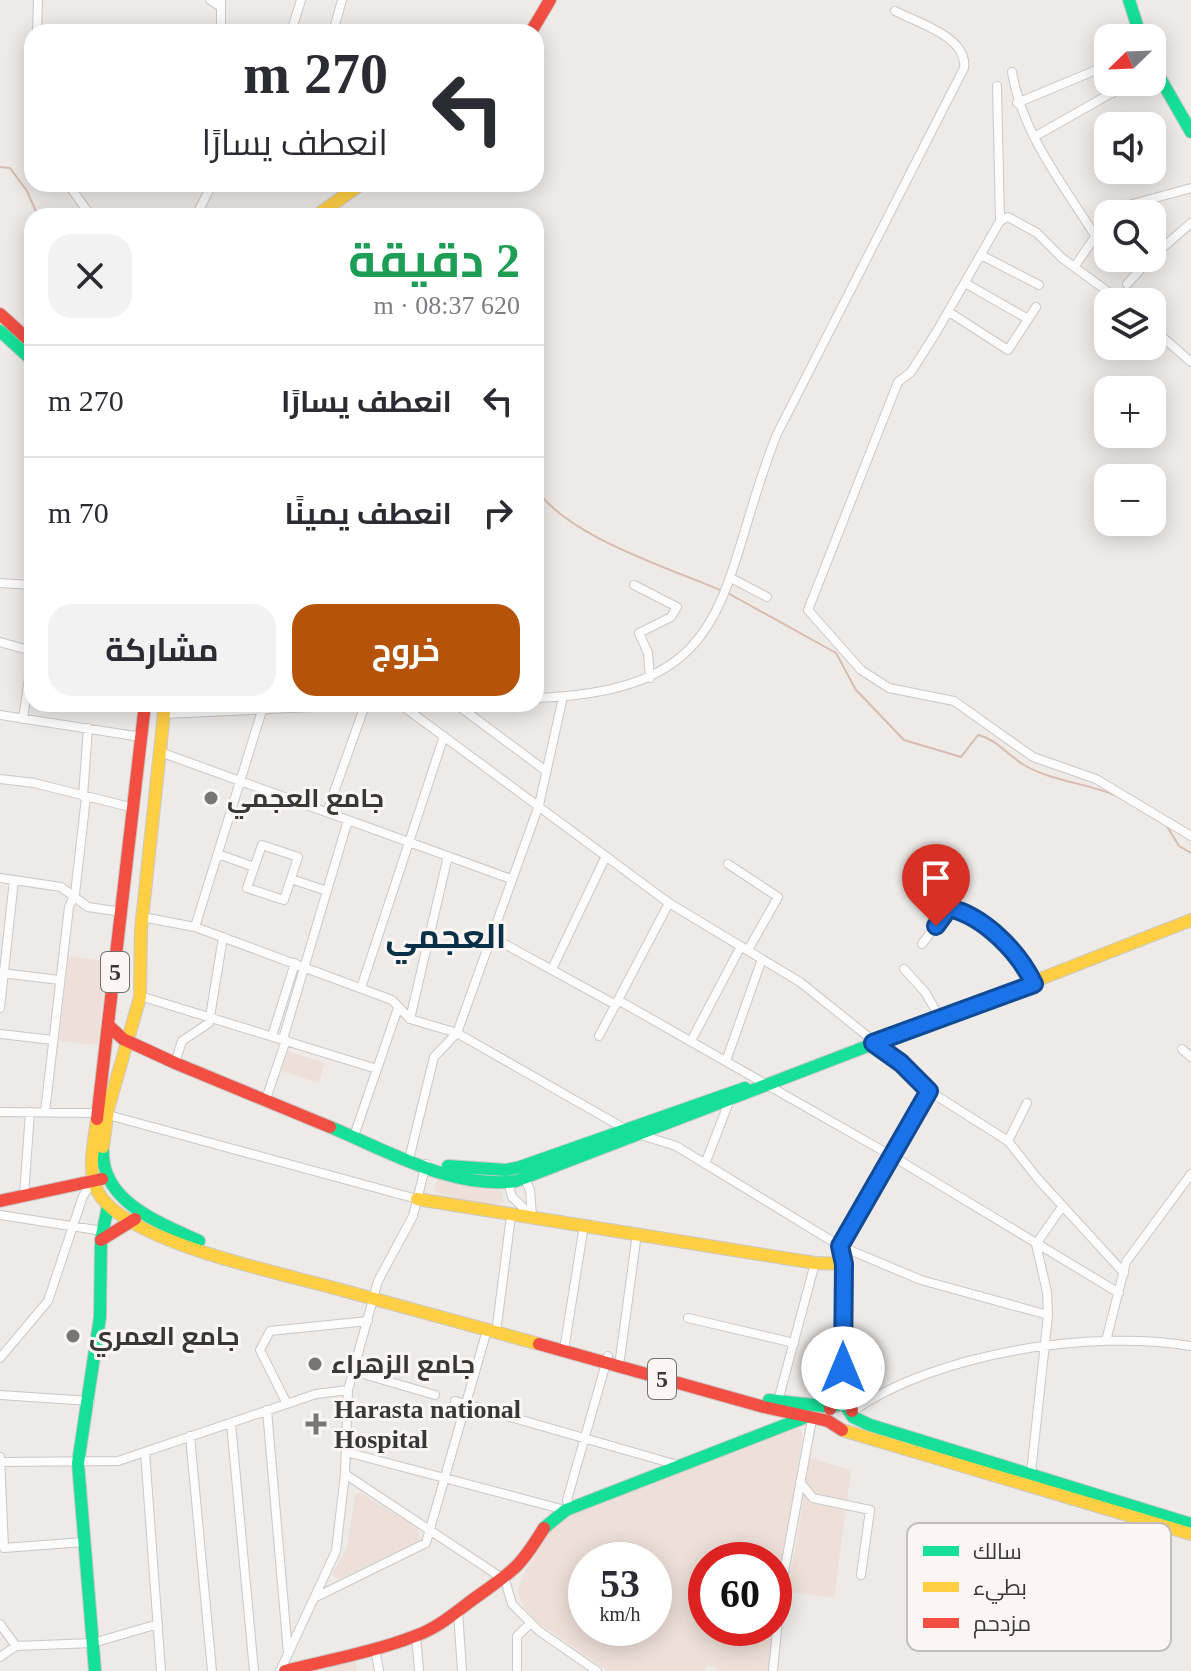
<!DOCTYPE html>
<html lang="ar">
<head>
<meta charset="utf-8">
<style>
  :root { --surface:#fff; --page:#f2f2f3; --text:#2b2b33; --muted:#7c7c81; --line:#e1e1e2; --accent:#b45309 }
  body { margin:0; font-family:"Times New Roman",Cairo,serif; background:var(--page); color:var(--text); direction:rtl; height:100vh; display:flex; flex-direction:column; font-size:30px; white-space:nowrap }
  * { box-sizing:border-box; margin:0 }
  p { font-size:26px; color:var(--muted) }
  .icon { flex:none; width:44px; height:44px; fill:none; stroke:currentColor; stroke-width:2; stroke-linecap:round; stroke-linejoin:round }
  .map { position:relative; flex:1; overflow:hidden; direction:ltr }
  .sheet { position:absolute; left:24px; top:208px; width:520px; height:504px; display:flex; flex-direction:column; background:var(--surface); border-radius:24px; box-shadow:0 4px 20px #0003; direction:rtl }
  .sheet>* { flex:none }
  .top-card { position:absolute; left:24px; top:24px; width:520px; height:168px; border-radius:24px; box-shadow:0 4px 20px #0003; direction:rtl; background:#fff; color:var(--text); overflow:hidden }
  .needle { width:52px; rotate:247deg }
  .tools { position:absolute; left:1094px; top:24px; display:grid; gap:16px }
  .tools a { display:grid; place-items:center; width:72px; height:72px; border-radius:16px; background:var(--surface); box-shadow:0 4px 20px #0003; font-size:40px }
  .speed { position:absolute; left:568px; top:1542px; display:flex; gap:16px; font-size:40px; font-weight:700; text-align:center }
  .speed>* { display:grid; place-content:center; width:104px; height:104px; border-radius:50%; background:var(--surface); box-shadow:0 4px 20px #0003; line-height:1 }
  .speed small { font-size:20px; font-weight:400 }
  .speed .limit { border:12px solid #d22; background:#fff; color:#111 }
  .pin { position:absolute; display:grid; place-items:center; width:68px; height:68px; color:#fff; margin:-82px -34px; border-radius:50% 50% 50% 0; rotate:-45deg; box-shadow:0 0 8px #0007 }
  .pin .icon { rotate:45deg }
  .me { position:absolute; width:88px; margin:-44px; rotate:0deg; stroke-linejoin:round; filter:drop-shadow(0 0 6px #0008) }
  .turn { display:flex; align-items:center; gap:28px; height:168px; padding:0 24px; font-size:36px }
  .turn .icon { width:104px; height:104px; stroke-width:2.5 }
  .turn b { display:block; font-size:56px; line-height:68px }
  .round { display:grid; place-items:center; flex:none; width:84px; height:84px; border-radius:24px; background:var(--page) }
  .head { display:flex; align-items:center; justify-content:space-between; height:136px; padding:0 24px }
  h1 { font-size:48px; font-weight:700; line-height:60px; color:#1e9e55 }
  .primary-button { display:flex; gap:16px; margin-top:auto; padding:16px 24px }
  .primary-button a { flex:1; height:92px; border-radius:24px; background:var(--accent); color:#fff; font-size:32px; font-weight:700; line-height:92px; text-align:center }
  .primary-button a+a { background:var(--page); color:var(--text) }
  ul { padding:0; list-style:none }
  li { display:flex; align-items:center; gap:24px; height:112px; padding:0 24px; border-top:2px solid var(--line) }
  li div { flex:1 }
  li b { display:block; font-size:30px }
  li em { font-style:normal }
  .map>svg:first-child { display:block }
</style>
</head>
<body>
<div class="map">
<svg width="1191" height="1671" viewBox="0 0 1191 1671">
  <rect width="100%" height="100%" fill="#edeae8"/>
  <path fill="#eee0d8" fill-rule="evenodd" d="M 68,956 L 107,961 L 98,1045 L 59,1041 Z
    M 287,1051 L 325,1063 L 319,1083 L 281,1071 Z
    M 440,1177 L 494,1188 L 502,1191 L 504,1202 L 490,1206 L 437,1193 L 433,1187 Z
    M 797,1426 L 803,1434 L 774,1617 L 774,1560 L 706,1560 L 706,1628 L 773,1628 L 769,1671 L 719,1671 L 707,1664 L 705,1671 L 608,1671 L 541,1625 L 523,1606 L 518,1591 L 521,1579 L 551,1528 L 565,1516 ZM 586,1560 L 654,1560 L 654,1628 L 586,1628 Z
    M 810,1458 L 851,1470 L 834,1598 L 788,1592 Z
    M 360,1492 L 418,1528 L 421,1540 L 340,1579 L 334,1577 L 333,1572 L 347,1547 L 355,1495 Z
    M 355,1659 L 357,1671 L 310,1671 Z"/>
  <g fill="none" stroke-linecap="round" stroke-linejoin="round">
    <path stroke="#d8bcaf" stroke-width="2" d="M 0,167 L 10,168 L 27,191 L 38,216
      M 536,488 C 564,535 669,568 720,590
      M 726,592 L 836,653 L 856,690 L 904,740 L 961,757 L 978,735 C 997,739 1008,756 1024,765 C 1053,782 1089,783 1119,797
      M 1166,825 L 1179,846 L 1191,853"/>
    <defs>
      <path id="street" d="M 210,0 L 221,7
        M 37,32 L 38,0
        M 221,32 L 221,0
        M 291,32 L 301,0
        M 333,32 L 342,0
        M 1012,72 C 1022,133 1062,183 1094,234
        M 997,86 L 1000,221 L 937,331 L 911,372 L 898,382 L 808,610 L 861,670 L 889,688 L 954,701 L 1033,757 L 1096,779 L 1191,836
        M 1017,103 L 1101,68 L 1113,93
        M 32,126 L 29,139 L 32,146
        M 1034,137 L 1131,82
        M 68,184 L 91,216
        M 1112,214 L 1129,205 L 1191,188
        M 196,216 L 212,184
        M 1000,221 L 1008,217 L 1037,233 L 1062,258 L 1122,302
        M 981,255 L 1039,285
        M 1152,257 L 1191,223
        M 1075,266 L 1108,218
        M 965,283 L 1028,319
        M 1127,284 L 1151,258
        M 949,312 L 1008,350 L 1036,307
        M 1152,328 L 1191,362
        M 731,578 L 767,597
        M 0,583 L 32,585
        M 634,585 L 677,607 L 671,617 L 639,633 L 648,653 L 650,678
        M 0,642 L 32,651
        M 536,698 C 742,691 716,586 777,434 L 964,68 C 968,37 918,23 895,11
        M 400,704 L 669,903 L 800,982 L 901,1063 L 929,1091 L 1008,1141 L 1038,1179 L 1124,1273
        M 456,704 L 546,771
        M 164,714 L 377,704
        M 0,715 L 141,737
        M 23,719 L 32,658
        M 160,752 L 511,879
        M 0,779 L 34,783 L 134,808
        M 83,796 L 88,728
        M 327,812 L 365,705
        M 262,845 L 298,857 L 284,900 L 247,888 Z
        M 218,854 L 254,867
        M 728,864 L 778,897 L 748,950
        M 0,878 L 61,887 L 88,907 L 122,912
        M 291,879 L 327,891
        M 142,917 L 195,927 L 392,1000 L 410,1019 L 457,1033 L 627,1130
        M 195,927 L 264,704
        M 490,936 L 616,1005
        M 922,944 L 949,908 C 984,916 1020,952 1034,984
        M 552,969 L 606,856
        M 904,969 L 925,992 L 940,1018
        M 1,973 L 60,980
        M 361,988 L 444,736
        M 140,996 L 377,1069
        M 618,1000 L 892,1156 L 1119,1293
        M 0,1008 L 14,880
        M 410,1019 L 448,856
        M 0,1034 L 53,1040
        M 272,1036 L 295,963
        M 599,1036 L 669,903
        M 283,1039 L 348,820
        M 691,1041 L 741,946
        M 1182,1049 L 1191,1057
        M 726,1061 L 762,959
        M 175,1063 L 182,1041 L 209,1023 L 223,937
        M 929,1091 L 840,1246 L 921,1280 L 1048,1315
        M 266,1099 L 286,1040
        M 0,1112 L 98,1113
        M 45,1112 L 69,907 L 75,894 L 86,797
        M 108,1115 L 417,1199
        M 354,1136 L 398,1008
        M 644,1136 L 676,1146 L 840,1246 L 844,1264
        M 1008,1141 L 1027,1103
        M 409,1159 L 434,1057 L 457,1033 L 539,805 L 563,697
        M 705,1164 L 729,1102
        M 508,1182 L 512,1197 L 532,1216 L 530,1190 L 524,1177
        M 24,1195 L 30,1112
        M 0,1215 L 103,1231
        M 688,1318 L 794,1343
        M 497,1325 L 511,1216
        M 1106,1341 L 1126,1262 L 1191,1174
        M 565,1344 L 584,1225
        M 0,1358 L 48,1301 L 83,1196 L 92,1182
        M 620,1359 L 637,1233
        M 353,1371 L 435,1395
        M 0,1395 L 90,1401
        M 455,1401 L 681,1466
        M 778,1401 L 815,1263
        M 287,1404 L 260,1350 L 270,1331 L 368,1321
        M 267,1410 L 288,1653
        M 853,1411 C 936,1353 1092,1329 1191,1346
        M 231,1423 L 254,1671
        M 190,1436 L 212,1671
        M 145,1452 L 161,1671
        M 346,1452 L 565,1510
        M 0,1457 L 4,1548 L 84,1542
        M 0,1462 L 118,1461 L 316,1394 L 348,1390
        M 1031,1473 L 1048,1315 L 1047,1292 L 1036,1244 L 1062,1207
        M 345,1474 L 505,1580 L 512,1604 L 539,1631 L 597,1671
        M 800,1482 L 813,1498 L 870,1510 L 861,1575
        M 570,1508 L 567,1500 L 608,1356
        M 314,1598 L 426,1543 L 487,1330
        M 458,1612 L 462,1671
        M 0,1624 L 16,1646 L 93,1643 L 158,1624
        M 416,1636 L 419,1671
        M 375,1648 L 379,1671
        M 0,1657 L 16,1646
        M 280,1671 L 336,1551 L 345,1474 L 348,1390 L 378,1281 L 413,1216 L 426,1164
        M 517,1671 L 517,1636 L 531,1623
        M 773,1671 L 781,1589 L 812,1419"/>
      <path id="fast" d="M 1129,0 L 1141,38
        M 1152,64 L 1191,132
        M 0,331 L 32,360
        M 330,1127 C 386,1150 453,1190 516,1181 L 925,1024
        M 103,1147 C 99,1201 158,1222 199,1241
        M 448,1166 L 506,1170 L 520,1167 L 745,1088
        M 769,1400 L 831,1407 L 844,1403 L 853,1417 L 870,1425 L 1191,1524
        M 544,1528 L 566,1510 L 806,1417
        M 95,1671 L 78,1463 L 100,1317 L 101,1240 L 108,1206"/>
      <path id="slow" d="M 316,216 L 361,184
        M 925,1024 L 1191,920
        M 97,1119 C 94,1144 85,1175 101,1197 C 135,1244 281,1273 338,1289 C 405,1307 472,1326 539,1344
        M 103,1147 L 108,1109 L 140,997 L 141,929 L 165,704
        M 417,1199 L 815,1263 L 844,1264 L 843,1368
        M 842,1430 L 1191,1534"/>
      <path id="jam" d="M 531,32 L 550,0
        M 0,314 L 32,343
        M 108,1025 L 123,1039 L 175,1063 L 330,1127
        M 97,1119 L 145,704
        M 0,1201 L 102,1179
        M 101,1240 L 135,1219
        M 539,1344 L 764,1407 L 828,1421 L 842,1430
        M 830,1409 L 843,1368 L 852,1411
        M 285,1671 C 328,1660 374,1652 415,1636 C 441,1627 460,1608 482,1593 C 517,1568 521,1565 544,1528"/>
    </defs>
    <use href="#street" stroke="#cac8c7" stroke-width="10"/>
    <use href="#fast" stroke="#cac8c7" stroke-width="14"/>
    <use href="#slow" stroke="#cac8c7" stroke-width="14"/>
    <use href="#jam" stroke="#cac8c7" stroke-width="14"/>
    <use href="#street" stroke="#fcfcfc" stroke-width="8"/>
    <use href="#fast" stroke="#16e098" stroke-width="12"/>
    <use href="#slow" stroke="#ffcf43" stroke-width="12"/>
    <use href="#jam" stroke="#f24e42" stroke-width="12"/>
  </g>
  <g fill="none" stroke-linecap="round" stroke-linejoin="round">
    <defs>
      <path id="route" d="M 843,1368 L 844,1264 L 840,1246 L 929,1091 L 901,1063 L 873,1043 L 1034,984 C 1019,952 984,916 949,908 L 936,926"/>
    </defs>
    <use href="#route" stroke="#114b97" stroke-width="20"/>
    <use href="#route" stroke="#1a73e8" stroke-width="14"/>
  </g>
  <g fill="#787675" stroke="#fbf6f4" stroke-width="3">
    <circle cx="211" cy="798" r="8"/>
    <circle cx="73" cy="1336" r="8"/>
    <circle cx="315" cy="1364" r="8"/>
    <path d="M312 1412h8v8h8v8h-8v8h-8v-8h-8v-8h8z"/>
  </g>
  <g text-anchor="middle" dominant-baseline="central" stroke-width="6" stroke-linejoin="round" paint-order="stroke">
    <g fill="#fbf6f4" stroke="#737070" stroke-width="2">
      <rect x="101" y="952" width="28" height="40" rx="6"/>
      <rect x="648" y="1359" width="28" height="40" rx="6"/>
    </g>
    <g font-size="24" font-weight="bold" fill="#393737">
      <text x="115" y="972">5</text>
      <text x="662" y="1379">5</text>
    </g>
    <g font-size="26" font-weight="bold" fill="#393737" stroke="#fbf6f4" text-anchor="start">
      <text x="227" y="798">جامع العجمي</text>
      <text x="89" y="1336">جامع العمري</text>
      <text x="331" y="1364">جامع الزهراء</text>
      <text x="334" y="1409">Harasta national<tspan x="334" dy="30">Hospital</tspan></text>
    </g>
    <g font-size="34" font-weight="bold" fill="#083047" stroke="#fbf6f4">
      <text x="446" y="936">العجمي</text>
    </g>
  </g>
  <rect x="907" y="1523" width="264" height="128" rx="12" fill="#fbf6f4" stroke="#c1bdbb" stroke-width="2"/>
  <rect x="923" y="1546" width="36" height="10" fill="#16e098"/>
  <rect x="923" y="1582" width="36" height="10" fill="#ffcf43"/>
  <rect x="923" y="1618" width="36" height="10" fill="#f24e42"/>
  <g font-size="22" fill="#393737">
    <text x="973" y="1559">سالك</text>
    <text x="973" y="1595">بطيء</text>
    <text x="973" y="1631">مزدحم</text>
  </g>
</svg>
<div class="tools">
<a><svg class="needle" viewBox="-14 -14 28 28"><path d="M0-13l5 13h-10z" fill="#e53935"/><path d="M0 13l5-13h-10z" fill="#7c7c81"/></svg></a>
<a><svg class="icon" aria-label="sound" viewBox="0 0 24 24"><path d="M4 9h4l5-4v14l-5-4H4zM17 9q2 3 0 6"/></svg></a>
<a><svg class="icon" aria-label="search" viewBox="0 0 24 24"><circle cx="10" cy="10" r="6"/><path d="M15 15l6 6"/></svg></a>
<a><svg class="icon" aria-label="layers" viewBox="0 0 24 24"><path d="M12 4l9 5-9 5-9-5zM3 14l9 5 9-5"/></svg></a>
<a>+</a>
<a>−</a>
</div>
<div class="speed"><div>53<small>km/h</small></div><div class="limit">60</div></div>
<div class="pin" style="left:936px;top:926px;background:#d93025"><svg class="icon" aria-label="arrive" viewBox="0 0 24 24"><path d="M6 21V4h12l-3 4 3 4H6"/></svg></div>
<svg class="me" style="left:843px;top:1368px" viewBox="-20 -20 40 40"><circle r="19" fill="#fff"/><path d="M0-13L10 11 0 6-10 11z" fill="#1a73e8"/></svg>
<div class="top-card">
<div class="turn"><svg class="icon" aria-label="left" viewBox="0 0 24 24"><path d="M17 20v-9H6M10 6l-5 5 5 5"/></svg><div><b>270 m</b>انعطف يسارًا</div></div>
</div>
<section class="sheet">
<div class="head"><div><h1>2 دقيقة</h1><p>620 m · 08:37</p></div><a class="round"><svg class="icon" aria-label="close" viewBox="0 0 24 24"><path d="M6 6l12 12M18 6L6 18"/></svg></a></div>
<ul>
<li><svg class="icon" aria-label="left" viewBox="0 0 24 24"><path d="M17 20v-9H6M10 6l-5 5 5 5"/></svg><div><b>انعطف يسارًا</b></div><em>270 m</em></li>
<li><svg class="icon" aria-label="right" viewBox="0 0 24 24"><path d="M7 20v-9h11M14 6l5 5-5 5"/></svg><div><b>انعطف يمينًا</b></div><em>70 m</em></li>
</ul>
<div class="primary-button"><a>خروج</a><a>مشاركة</a></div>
</section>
</div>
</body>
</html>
